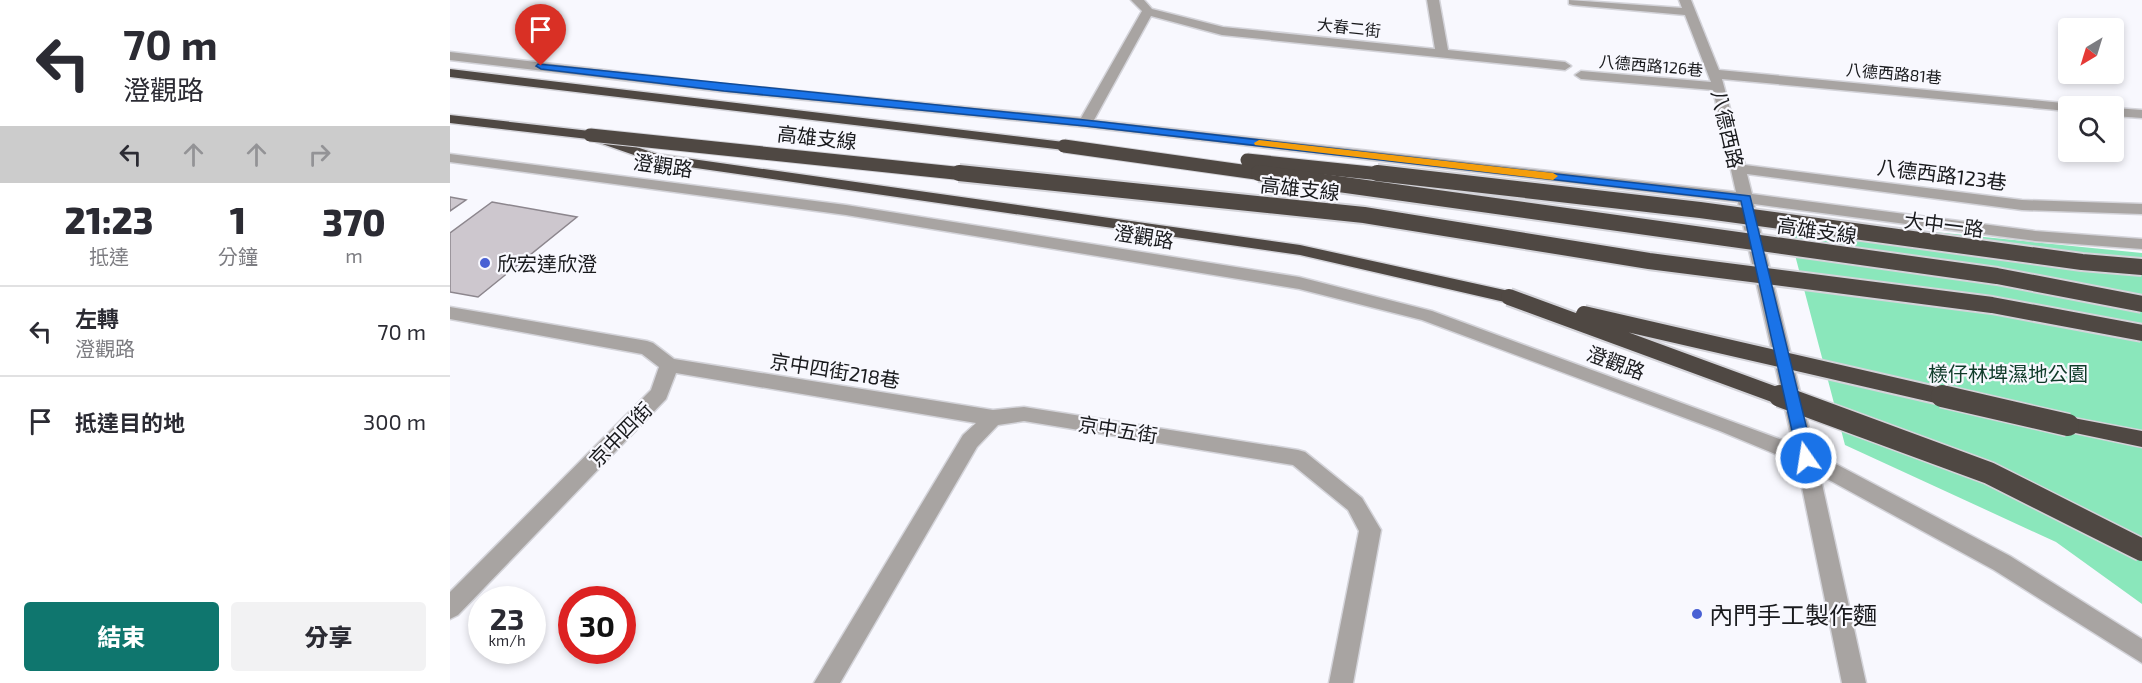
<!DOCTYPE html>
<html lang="zh-TW">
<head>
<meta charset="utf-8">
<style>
  :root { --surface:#fff; --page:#f2f2f3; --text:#2b2b33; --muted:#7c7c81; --line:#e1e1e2; --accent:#0f766e }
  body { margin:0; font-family:"Exo 2","Noto Sans TC",sans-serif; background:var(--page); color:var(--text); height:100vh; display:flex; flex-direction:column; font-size:22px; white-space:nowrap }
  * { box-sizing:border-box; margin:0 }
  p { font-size:20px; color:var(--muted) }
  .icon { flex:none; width:33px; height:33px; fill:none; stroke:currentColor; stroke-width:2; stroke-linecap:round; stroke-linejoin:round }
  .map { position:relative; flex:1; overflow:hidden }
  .sheet { display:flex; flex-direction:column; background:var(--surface); width:450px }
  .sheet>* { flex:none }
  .hud { background:#fff; color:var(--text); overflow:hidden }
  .needle { width:39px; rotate:218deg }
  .controls { position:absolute; left:1608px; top:18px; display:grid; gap:12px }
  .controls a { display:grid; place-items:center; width:66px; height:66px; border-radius:6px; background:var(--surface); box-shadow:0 3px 9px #0003; font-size:30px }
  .speed { position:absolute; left:18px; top:586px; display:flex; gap:12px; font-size:30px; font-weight:700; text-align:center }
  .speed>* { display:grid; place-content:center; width:78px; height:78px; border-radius:50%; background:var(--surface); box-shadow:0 3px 9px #0003; line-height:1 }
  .speed small { font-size:15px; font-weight:400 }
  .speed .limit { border:9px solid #d22; background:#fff; color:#111 }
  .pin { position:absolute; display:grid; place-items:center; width:51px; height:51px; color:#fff; margin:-62px -26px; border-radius:50% 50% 50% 0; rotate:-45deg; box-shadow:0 0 6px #0007 }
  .pin .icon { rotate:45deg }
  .me { position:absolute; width:66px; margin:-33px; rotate:347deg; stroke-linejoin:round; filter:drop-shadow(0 0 4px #0008) }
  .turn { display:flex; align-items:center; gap:21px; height:126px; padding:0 24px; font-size:27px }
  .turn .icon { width:78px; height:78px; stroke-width:2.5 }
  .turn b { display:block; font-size:42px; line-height:51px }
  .lanes { display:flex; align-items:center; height:57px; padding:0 24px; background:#0003; justify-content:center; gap:30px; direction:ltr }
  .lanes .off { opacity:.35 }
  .eta { display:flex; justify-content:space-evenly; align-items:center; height:102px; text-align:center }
  .eta b { font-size:36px; font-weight:800; line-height:42px }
  .button { display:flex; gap:12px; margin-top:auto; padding:12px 24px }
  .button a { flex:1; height:69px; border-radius:6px; background:var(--accent); color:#fff; font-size:24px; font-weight:800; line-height:69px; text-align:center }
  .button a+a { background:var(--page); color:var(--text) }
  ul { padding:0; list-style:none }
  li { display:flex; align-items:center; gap:18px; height:90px; padding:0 24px; border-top:2px solid var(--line) }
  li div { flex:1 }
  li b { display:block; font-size:22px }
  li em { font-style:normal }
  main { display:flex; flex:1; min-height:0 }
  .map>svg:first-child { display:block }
</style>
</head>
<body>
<main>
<section class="sheet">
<div class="hud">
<div class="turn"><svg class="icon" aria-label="left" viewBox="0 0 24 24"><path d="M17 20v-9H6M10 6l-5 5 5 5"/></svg><div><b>70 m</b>澄觀路</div></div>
<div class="lanes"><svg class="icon" aria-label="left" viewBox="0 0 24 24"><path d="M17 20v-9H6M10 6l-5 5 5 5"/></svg><svg class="icon off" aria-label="ahead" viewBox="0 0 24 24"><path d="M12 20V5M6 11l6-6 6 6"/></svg><svg class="icon off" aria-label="ahead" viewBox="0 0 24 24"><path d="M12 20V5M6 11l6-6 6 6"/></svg><svg class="icon off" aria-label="right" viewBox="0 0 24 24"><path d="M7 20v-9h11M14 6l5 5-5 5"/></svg></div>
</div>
<div class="eta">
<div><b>21:23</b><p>抵達</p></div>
<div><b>1</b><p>分鐘</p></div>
<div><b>370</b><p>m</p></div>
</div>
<ul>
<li><svg class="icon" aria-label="left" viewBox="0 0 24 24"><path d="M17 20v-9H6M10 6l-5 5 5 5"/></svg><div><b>左轉</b><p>澄觀路</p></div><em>70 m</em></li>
<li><svg class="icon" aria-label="arrive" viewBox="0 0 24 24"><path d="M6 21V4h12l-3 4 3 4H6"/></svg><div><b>抵達目的地</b></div><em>300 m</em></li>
</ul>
<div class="button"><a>結束</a><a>分享</a></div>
</section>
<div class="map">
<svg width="1692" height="683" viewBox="0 0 1692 683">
  <rect width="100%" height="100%" fill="#f8f8fe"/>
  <path fill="#8ae7bb" d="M 1335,217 L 1692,253 L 1692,604 L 1606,542 L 1395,445 Z"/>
  <path fill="#cdc7ce" stroke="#8c868d" stroke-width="1.5" d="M 0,197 L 16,200 L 0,211 Z
    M 42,202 L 127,217 L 28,297 L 0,292 L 0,233 Z"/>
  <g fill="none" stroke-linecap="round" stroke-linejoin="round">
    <defs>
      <path id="minor" d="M 681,0 L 694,0 L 702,9 L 773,27 L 985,49 L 977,0 L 989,0 L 998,50 L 1115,62 L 1121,66 L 1115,70 L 772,35 L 701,16 L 644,120 L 1286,192 L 1263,90 L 1131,79 L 1125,75 L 1131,71 L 1261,82 L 1235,15 L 1123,5 L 1119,4 L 1119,0 L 1232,8 L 1229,0 L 1241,0 L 1269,70 L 1623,104 L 1624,106 L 1618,106 L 1618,111 L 1272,79 L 1295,165 L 1572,200 L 1692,204 L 1692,214 L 1572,210 L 1297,174 L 1302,194 L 1585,231 L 1692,239 L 1692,249 L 1585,241 L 1304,204 L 1365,453 L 1560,556 L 1692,639 L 1692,663 L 1544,570 L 1370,475 L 1416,683 L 1392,683 L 1347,463 L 1270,431 L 972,320 L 849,289 L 396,215 L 0,162 L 0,154 L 396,205 L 849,277 L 982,311 L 1343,444 L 1288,202 L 635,127 L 274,92 L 0,60 L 0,52 L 274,84 L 631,118 L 692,11 Z
        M 1664,108 L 1692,110 L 1692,118 L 1664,116 Z
        M 0,307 L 197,341 L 203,343 L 224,359 L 543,410 L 574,407 L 848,450 L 855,452 L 912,498 L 931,530 L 903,683 L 879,683 L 909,531 L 898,510 L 843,465 L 574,421 L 548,425 L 527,447 L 390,683 L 364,683 L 513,435 L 526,423 L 226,373 L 216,399 L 8,615 L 0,619 L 0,592 L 201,390 L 209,367 L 192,354 L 0,319 Z"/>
      <path id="highway" d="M 0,69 L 614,142 L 621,146 L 614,150 L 0,77 Z
        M 0,115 L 140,131 L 207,154 L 850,245 L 1059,291 L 1065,293 L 1068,297 L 1065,301 L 1059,303 L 850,255 L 204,162 L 138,139 L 0,123 Z
        M 1618,417 L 1692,431 L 1692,447 L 1611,430 L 1608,425 L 1611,420 Z"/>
    </defs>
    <use href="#minor" stroke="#d4d4da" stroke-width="3"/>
    <use href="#highway" stroke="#d4d4da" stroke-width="3"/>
    <use href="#minor" fill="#a8a4a2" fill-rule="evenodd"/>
    <use href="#highway" fill="#4f4843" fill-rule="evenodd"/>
    <defs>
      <path id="highway-bridge-far2" d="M 140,135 L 524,175
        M 614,146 L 820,175
        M 797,160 L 940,175"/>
      <path id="highway-bridge-far1" d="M 509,173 L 914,215 L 1199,261 L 1542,305 L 1692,333
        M 809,173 L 1547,276 L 1692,304
        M 927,173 L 1250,210 L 1632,262 L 1692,267
        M 1059,297 L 1334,398
        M 1134,314 L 1499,398"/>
      <path id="highway-bridge" d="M 1330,396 L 1539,473 L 1692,550
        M 1492,396 L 1618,425"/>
    </defs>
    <use href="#highway-bridge-far2" stroke="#d4d4da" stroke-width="15" stroke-linecap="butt"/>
    <use href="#highway-bridge-far1" stroke="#d4d4da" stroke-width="20" stroke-linecap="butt"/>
    <use href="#highway-bridge" stroke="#d4d4da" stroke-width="25" stroke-linecap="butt"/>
    <use href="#highway-bridge-far2" stroke="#4f4843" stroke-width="13"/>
    <use href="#highway-bridge-far1" stroke="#4f4843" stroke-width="16"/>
    <use href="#highway-bridge" stroke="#4f4843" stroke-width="22"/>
  </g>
  <path fill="#1a73e8" stroke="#114b97" stroke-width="1.5" d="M 88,64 L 635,120 L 1300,196 L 1364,458 L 1361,462 L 1356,464 L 1350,462 L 1348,458 L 1291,201 L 635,126 L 274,91 L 91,69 L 86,66 Z"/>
  <path fill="#f59e0b" d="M 809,140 L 1103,173 L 1108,176 L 1103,180 L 805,145 L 804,143 Z"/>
  <g fill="#4960d4" stroke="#f8f8fe" stroke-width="2">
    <circle cx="35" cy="263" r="6"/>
    <circle cx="1247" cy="614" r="6"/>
  </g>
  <g text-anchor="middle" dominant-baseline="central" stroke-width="4.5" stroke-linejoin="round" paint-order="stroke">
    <g font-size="16" fill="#191a1d" stroke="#f8f8fe">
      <text transform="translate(899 27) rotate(6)">大春二街</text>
      <text transform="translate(1201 65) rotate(5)">八德西路126巷</text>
      <text transform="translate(1444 73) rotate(5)">八德西路81巷</text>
    </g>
    <g font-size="20" fill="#191a1d" stroke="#f8f8fe">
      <text transform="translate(1278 129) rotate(77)">八德西路</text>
      <text transform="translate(367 137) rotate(6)">高雄支線</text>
      <text transform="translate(213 165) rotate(8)">澄觀路</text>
      <text transform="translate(1492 174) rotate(7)">八德西路123巷</text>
      <text transform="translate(850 188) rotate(6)">高雄支線</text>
      <text transform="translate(1494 224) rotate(7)">大中一路</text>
      <text transform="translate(1367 230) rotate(8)">高雄支線</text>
      <text transform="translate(694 236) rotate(9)">澄觀路</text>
      <text transform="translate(1166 362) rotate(20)">澄觀路</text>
      <text transform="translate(385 370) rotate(9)">京中四街218巷</text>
      <text transform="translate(668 429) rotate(9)">京中五街</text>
      <text transform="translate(170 434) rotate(-46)">京中四街</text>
    </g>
    <g font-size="20" fill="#191a1d" stroke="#f8f8fe" text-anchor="start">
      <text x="47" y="263">欣宏達欣澄</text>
    </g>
    <g font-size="20" fill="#0f3b29" stroke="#f8f8fe">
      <text x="1558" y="373">檨仔林埤濕地公園</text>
    </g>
    <g font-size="24" fill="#191a1d" stroke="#f8f8fe" text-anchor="start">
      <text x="1259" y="614">內門手工製作麵</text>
    </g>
  </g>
</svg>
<div class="controls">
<a><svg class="needle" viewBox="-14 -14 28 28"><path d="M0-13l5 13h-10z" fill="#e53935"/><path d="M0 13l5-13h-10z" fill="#7c7c81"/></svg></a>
<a><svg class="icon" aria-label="search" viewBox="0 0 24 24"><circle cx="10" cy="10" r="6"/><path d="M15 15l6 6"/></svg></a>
</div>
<div class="speed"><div>23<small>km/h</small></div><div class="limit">30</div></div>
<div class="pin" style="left:91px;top:66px;background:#d93025"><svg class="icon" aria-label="arrive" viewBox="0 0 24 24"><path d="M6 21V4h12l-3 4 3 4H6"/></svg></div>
<svg class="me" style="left:1356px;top:458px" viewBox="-20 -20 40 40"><circle r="17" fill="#1a73e8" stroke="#fff" stroke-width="3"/><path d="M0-11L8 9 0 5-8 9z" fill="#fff"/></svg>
</div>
</main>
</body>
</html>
